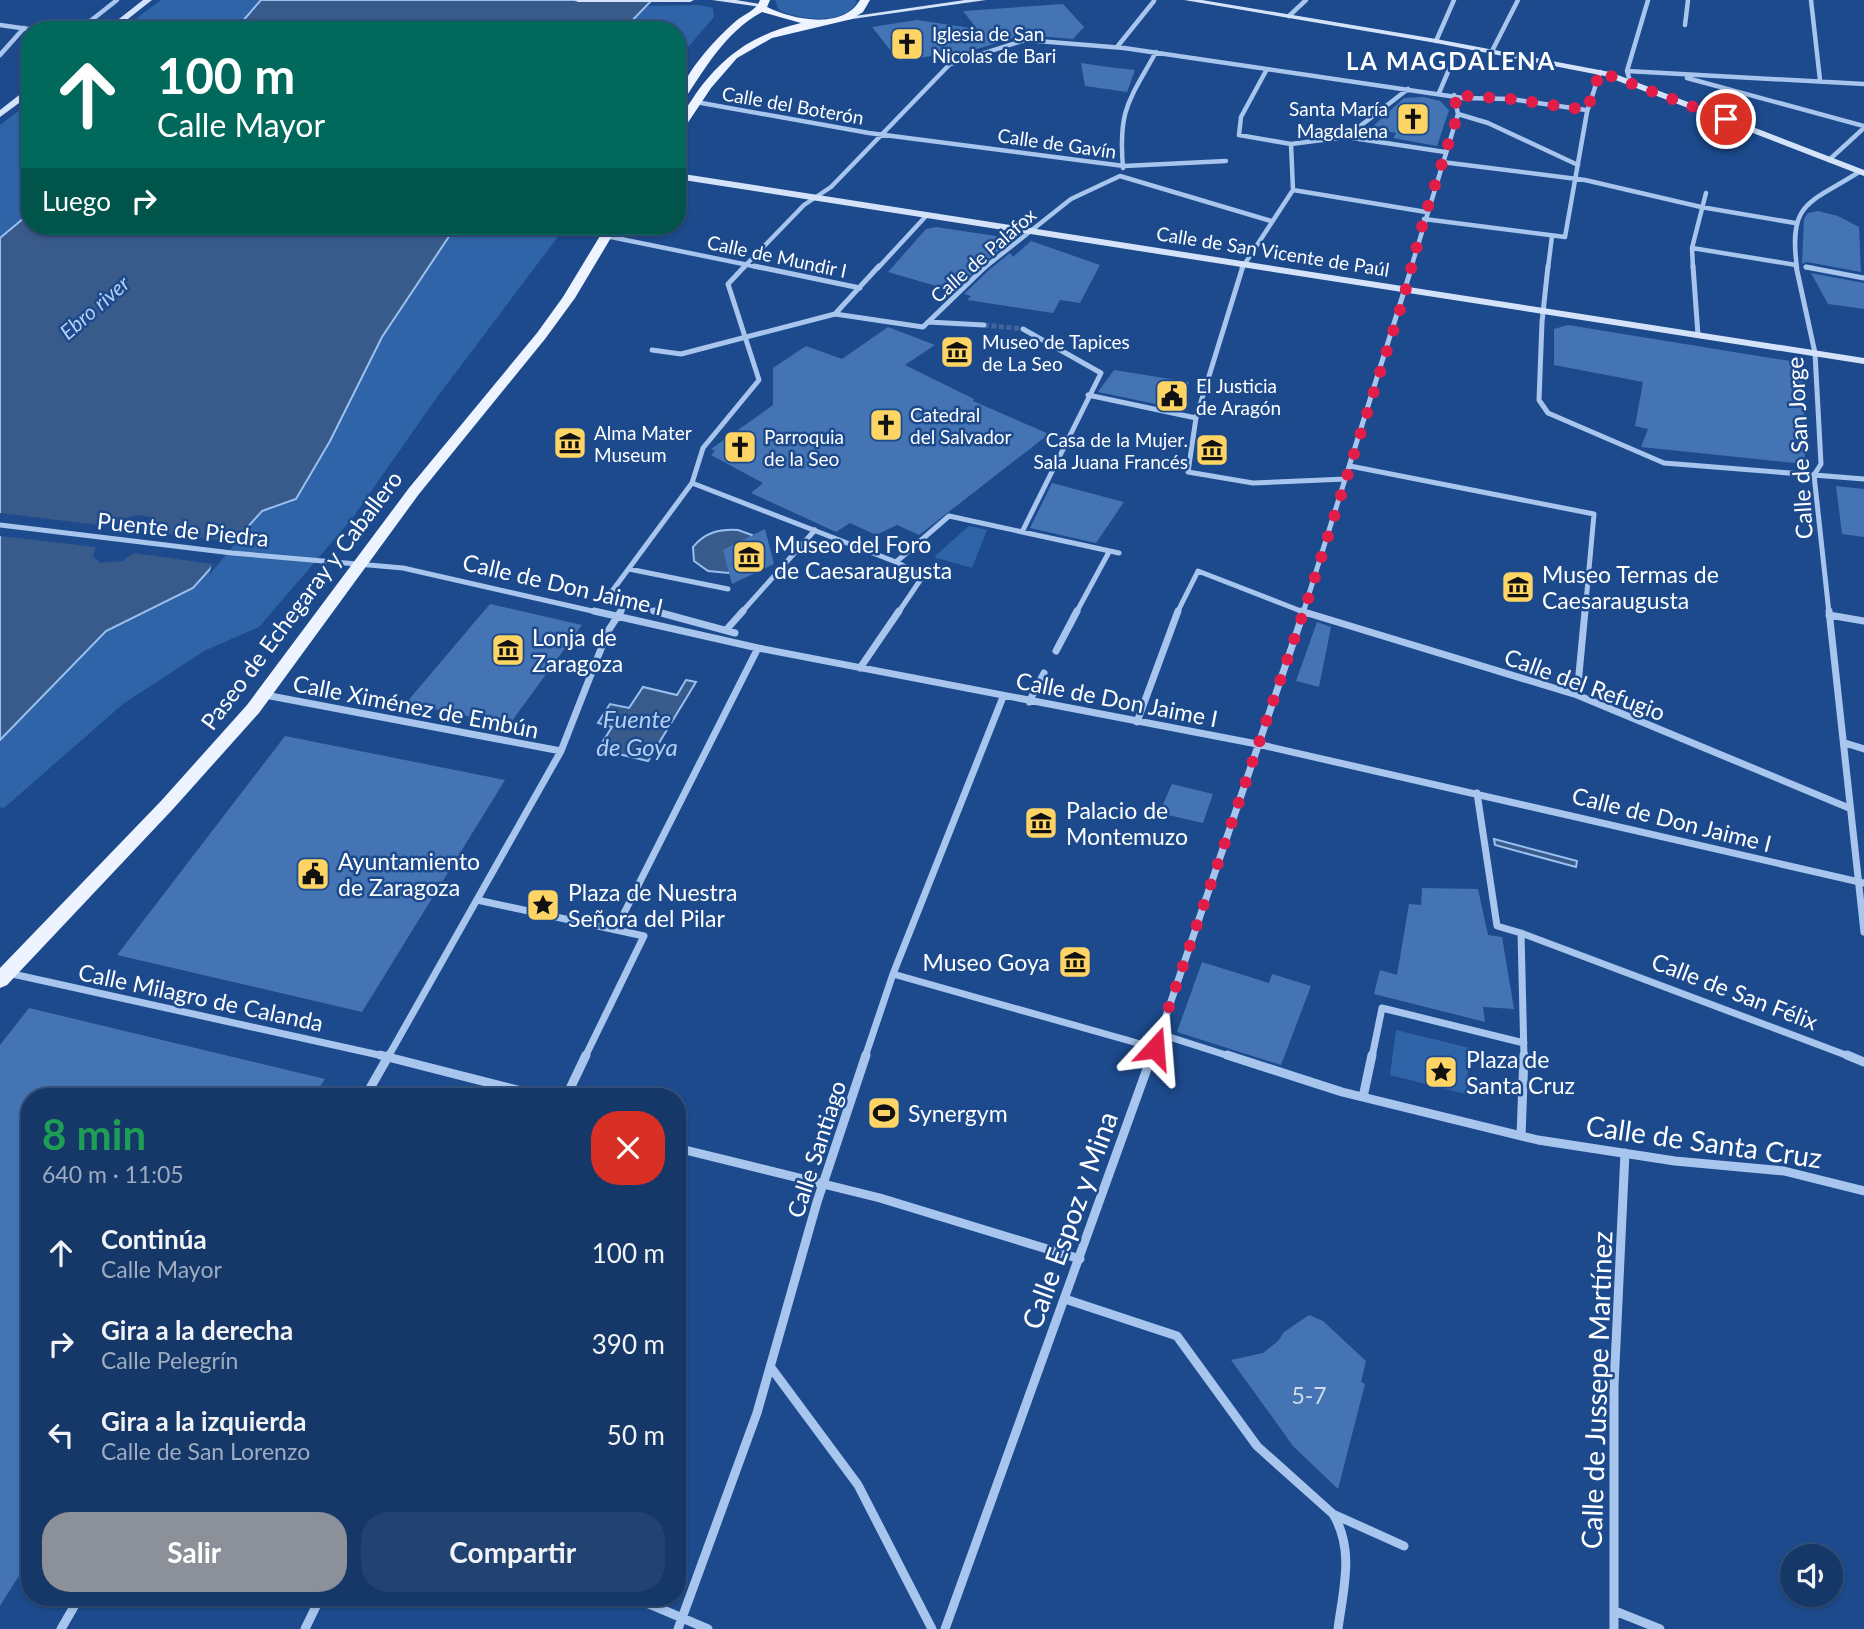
<!DOCTYPE html>
<html lang="es">
<head>
<meta charset="utf-8">
<style>
  :root { --surface:#153869; --page:#224371; --text:#f1f3f6; --muted:#9dacc0; --line:#34527d; --accent:#8c9099 }
  body { margin:0; font-family:Lato,sans-serif; background:var(--page); color:var(--text); height:100vh; display:flex; flex-direction:column; font-size:26px; white-space:nowrap }
  * { box-sizing:border-box; margin:0 }
  p { font-size:23px; color:var(--muted) }
  .icon { flex:none; width:38px; height:38px; fill:none; stroke:currentColor; stroke-width:2; stroke-linecap:round; stroke-linejoin:round }
  .map { position:relative; flex:1; overflow:hidden }
  .drawer { position:absolute; left:21px; top:1088px; width:665px; height:518px; display:flex; flex-direction:column; background:var(--surface); border-radius:28px; box-shadow:0 2px 5px #0004,0 0 0 2px var(--line) }
  .drawer>* { flex:none }
  .banner { position:absolute; left:21px; top:21px; width:665px; height:214px; border-radius:28px; box-shadow:0 2px 5px #0004,0 0 0 2px var(--line); background:#00695c; color:#fff; overflow:hidden }
  .buttons { position:absolute; left:1780px; top:1544px; display:grid; gap:14px }
  .buttons a { display:grid; place-items:center; width:63px; height:63px; border-radius:50%; background:var(--surface); box-shadow:0 2px 5px #0004,0 0 0 2px var(--line); font-size:35px }
  .pin { position:absolute; display:grid; place-items:center; width:60px; height:60px; color:#fff; margin:-30px; border:4px solid #fff; border-radius:50%; box-shadow:0 2px 7px #0007 }
  .me { position:absolute; width:77px; margin:-38px; rotate:19deg; stroke-linejoin:round; filter:drop-shadow(0 0 5px #0008) }
  .turn { display:flex; align-items:center; gap:24px; height:147px; padding:0 21px; font-size:32px }
  .turn .icon { width:91px; height:91px; stroke-width:2.5 }
  .turn b { display:block; font-size:49px; line-height:60px }
  .then { display:flex; align-items:center; height:66px; padding:0 21px; background:#0003; gap:14px; font-size:26px }
  .round { display:grid; place-items:center; flex:none; width:74px; height:74px; border-radius:28px; background:var(--page) }
  .summary { display:flex; align-items:center; justify-content:space-between; height:119px; padding:0 21px }
  h1 { font-size:42px; font-weight:700; line-height:52px; color:#1e9e55 }
  .primary-button { display:flex; gap:14px; margin-top:auto; padding:14px 21px }
  .primary-button a { flex:1; height:80px; border-radius:28px; background:var(--accent); color:#fff; font-size:28px; font-weight:700; line-height:80px; text-align:center }
  .primary-button a+a { background:var(--page); color:var(--text) }
  ul { padding:0; list-style:none }
  li { display:flex; align-items:center; gap:21px; height:91px; padding:0 21px }
  li div { flex:1 }
  li b { display:block; font-size:26px }
  li em { font-style:normal }
  .map>svg:first-child { display:block }
</style>
</head>
<body>
<div class="map">
<svg width="1864" height="1629" viewBox="0 0 1864 1629">
  <rect width="100%" height="100%" fill="#1c4a8c"/>
  <path fill="#2f64a9" d="M 161,0 L 261,0 L 235,30 L 121,30 Z
    M 775,0 L 856,0 L 857,2 C 845,26 798,20 779,10 Z
    M 700,5 L 713,8 L 714,17 L 677,60 L 677,30 L 623,30 L 644,6 Z
    M 30,102 L 30,213 L 0,238 L 0,125 Z
    M 456,226 L 566,226 L 435,400 L 351,520 L 259,627 L 204,651 L 123,704 L 4,808 L 0,807 L 0,740 L 106,631 L 193,588 L 262,511 L 296,499 L 330,441 L 382,337 Z
    M 969,526 L 987,530 L 972,568 L 934,557 Z
    M 1396,1030 L 1470,1048 L 1466,1094 L 1390,1075 Z"/>
  <path fill="#395b8b" stroke="#9ac0ef" stroke-width="2" d="M 261,0 L 652,0 L 623,30 L 235,30 Z
    M 30,213 L 30,226 L 456,226 L 382,337 L 330,441 L 296,499 L 262,511 L 193,588 L 106,631 L 0,740 L 0,238 Z
    M 738,530 L 752,535 L 729,573 L 708,571 L 694,561 L 693,547 C 705,532 720,529 738,530 Z
    M 686,680 L 696,682 L 648,761 L 598,749 L 612,727 L 598,723 L 610,704 L 629,708 L 643,687 L 677,695 Z
    M 1494,839 L 1577,861 L 1576,867 L 1495,845 Z"/>
  <path fill="#1c4a8c" d="M 0,513 L 115,527 L 123,519 L 138,515 L 151,517 L 156,523 L 150,531 L 232,542 L 247,530 L 209,575 L 212,564 L 134,553 L 122,561 L 101,563 L 93,557 L 96,547 L 0,536 Z"/>
  <path fill="#4474b4" d="M 1063,4 L 1084,27 L 1073,39 L 1024,35 L 940,60 L 932,56 L 899,61 L 872,27 L 917,20 L 977,29 L 963,11 Z
    M 1081,63 L 1108,67 L 1135,70 L 1127,92 L 1085,86 Z
    M 1424,97 L 1440,101 L 1449,110 L 1437,146 L 1393,138 L 1396,133 L 1371,128 L 1404,98 Z
    M 1818,211 L 1838,216 L 1859,227 L 1861,272 L 1807,262 L 1802,264 L 1804,219 L 1808,213 Z
    M 936,227 L 996,236 L 1004,246 L 953,291 L 888,272 L 926,229 Z
    M 1031,241 L 1100,265 L 1080,303 L 1060,300 L 1053,313 L 967,300 L 971,296 L 964,294 L 990,269 L 1010,253 L 1013,257 Z
    M 1811,273 L 1864,283 L 1864,309 L 1828,304 Z
    M 1568,325 L 1790,361 L 1803,369 L 1805,464 L 1641,447 L 1648,429 L 1635,426 L 1643,382 L 1554,365 L 1554,329 Z
    M 888,327 L 935,345 L 905,365 L 974,399 L 973,401 L 1049,434 L 919,535 L 897,525 L 876,535 L 850,523 L 836,532 L 751,493 L 763,483 L 711,455 L 715,451 L 711,449 L 773,405 L 773,368 L 806,346 L 842,359 Z
    M 1114,370 L 1189,382 L 1180,409 L 1098,392 Z
    M 1052,483 L 1124,502 L 1096,543 L 1030,528 Z
    M 1836,486 L 1864,489 L 1864,537 L 1842,534 Z
    M 765,529 L 774,564 L 732,584 L 723,550 Z
    M 490,604 L 582,625 L 509,725 L 406,703 Z
    M 1317,622 L 1331,627 L 1319,687 L 1296,681 Z
    M 285,736 L 505,780 L 362,1012 L 117,955 Z
    M 1172,784 L 1213,794 L 1203,823 L 1159,813 Z
    M 1422,888 L 1478,889 L 1488,935 L 1502,937 L 1514,1009 L 1483,1007 L 1485,1022 L 1374,994 L 1380,970 L 1397,975 L 1409,904 L 1421,905 Z
    M 1202,962 L 1269,983 L 1272,974 L 1311,986 L 1281,1065 L 1177,1032 Z
    M 29,1008 L 325,1079 L 313,1097 L 30,1097 L 30,1558 L 0,1606 L 0,1045 Z
    M 1309,1315 L 1323,1321 L 1366,1361 L 1361,1382 L 1365,1384 L 1338,1489 L 1293,1446 L 1231,1360 L 1263,1353 L 1278,1341 L 1284,1332 Z"/>
  <g fill="none" stroke-linecap="round" stroke-linejoin="round">
    <path stroke="#3e659d" stroke-width="5" stroke-dasharray="5 2.5" stroke-linecap="butt" d="M 984,325 L 1023,329"/>
    <path stroke="#a7c5ed" stroke-width="4.5" d="M 1811,0 L 1820,80
      M 1289,16 L 1306,0
      M 0,25 L 35,30
      M 1685,25 L 1688,0
      M 79,30 L 117,0
      M 1436,41 L 1454,0
      M 1117,47 L 1154,1
      M 1492,51 L 1518,0
      M 0,55 L 24,28
      M 1267,69 L 1241,117 L 1239,135 L 1291,144 L 1346,137 L 1408,89
      M 1627,71 L 1864,84
      M 1687,78 L 1864,126
      M 1630,81 L 1627,71 L 1648,0
      M 1439,93 L 1456,53
      M 696,102 L 869,133 L 1124,166 L 1226,161
      M 1458,114 L 1488,123 L 1578,165
      M 1346,137 L 1445,152
      M 1829,160 L 1864,128
      M 1442,162 L 1585,180 L 1701,207 L 1795,223
      M 1123,168 C 1118,109 1129,101 1156,52
      M 1293,190 L 1426,212
      M 1424,219 L 1565,237 L 1587,112 L 1600,72
      M 606,236 L 763,268
      M 1692,248 L 1796,265
      M 1806,267 L 1812,268
      M 743,268 L 804,205 L 831,187 L 950,64 L 1025,40 L 1124,48 L 1463,98 L 1511,99 L 1586,110
      M 878,268 L 927,215
      M 984,268 L 1071,199 L 1120,176 L 1271,221
      M 1242,268 L 1293,190 L 1291,144
      M 1411,268 L 1458,114 L 1454,95
      M 1548,268 L 1552,236
      M 1693,268 L 1692,248 L 1706,193
      M 1797,268 C 1788,201 1809,204 1859,172"/>
    <path stroke="#a7c5ed" stroke-width="5" d="M 754,266 L 860,288
      M 1243,266 L 1196,418 L 1188,472 L 1253,483 L 1346,479
      M 1548,266 L 1542,322 L 1539,400 L 1548,413 L 1664,463 L 1864,479
      M 1693,266 L 1698,335
      M 1796,266 L 1815,353 L 1821,464 L 1814,475 L 1829,613
      M 1806,267 L 1864,278
      M 835,314 L 879,266
      M 928,322 L 984,325
      M 652,350 L 681,354 L 835,314 L 923,327 L 986,266
      M 1088,395 L 1196,418
      M 1350,466 L 1594,514 L 1585,613
      M 692,483 L 896,562 L 923,576 L 898,613
      M 0,525 L 232,553 L 403,568 L 601,613
      M 1022,532 L 1101,373 L 1023,329
      M 896,562 L 949,516 L 1119,553
      M 629,569 L 728,589
      M 620,613 L 626,603
      M 661,613 L 607,598 L 692,483 L 703,448 L 759,380 L 728,284 L 745,266
      M 741,613 L 815,530
      M 1076,613 L 1109,552
      M 1177,613 L 1198,571 L 1306,613
      M 1303,613 L 1412,266"/>
    <path stroke="#a7c5ed" stroke-width="7" d="M 594,611 L 758,648 L 1257,744 L 1864,883
      M 654,611 L 735,633
      M 1301,611 L 1577,695 L 1849,808
      M 1829,611 L 1864,932
      M 1829,615 L 1864,621
      M 727,629 L 743,611
      M 1056,651 L 1077,611
      M 860,668 L 899,611
      M 265,695 L 561,751
      M 1577,695 L 1585,611
      M 1029,702 L 1044,673
      M 1137,722 L 1178,611
      M 1845,743 L 1864,749
      M 1477,793 L 1497,926 L 1521,933
      M 477,900 L 644,936 L 585,1057
      M 616,929 L 758,648
      M 8,973 L 388,1057
      M 893,974 L 1155,1048
      M 1160,1034 L 1232,1057
      M 388,1057 L 561,751 L 608,631 L 621,611
      M 865,1057 L 893,974 L 1003,697
      M 1152,1057 L 1304,611
      M 1372,1057 L 1382,1008 L 1524,1043
      M 1524,1057 L 1521,933 L 1851,1057"/>
    <path stroke="#a7c5ed" stroke-width="9" d="M 380,1055 L 545,1097
      M 1227,1055 L 1342,1092 L 1538,1140 L 1675,1161 L 1784,1171 L 1864,1191
      M 1847,1055 L 1864,1062
      M 365,1097 L 389,1055
      M 566,1097 L 586,1055
      M 1363,1097 L 1372,1055
      M 1521,1136 L 1524,1055
      M 677,1148 L 880,1198 L 1080,1259
      M 1065,1299 L 1177,1336 L 1257,1446 L 1333,1514 L 1404,1546
      M 772,1369 L 858,1485 L 932,1629
      M 1333,1514 C 1355,1550 1343,1590 1338,1629
      M 635,1598 L 708,1629
      M 1615,1611 L 1660,1629
      M 61,1629 L 79,1598
      M 305,1629 L 320,1598
      M 678,1629 L 757,1413 L 817,1202 L 866,1055
      M 945,1629 L 1152,1055
      M 1614,1629 L 1614,1386 L 1625,1153"/>
    <path fill="#d4e3f9" fill-rule="evenodd" d="M 143,0 L 152,0 L 114,30 L 105,30 Z
      M 574,0 L 694,0 L 690,2 L 578,2 Z
      M 712,0 L 736,0 L 765,5 L 761,7 Z
      M 965,0 L 986,0 L 845,20 L 841,18 Z
      M 1184,0 L 1202,0 L 1436,39 L 1610,72 L 1864,170 L 1864,176 L 1605,76 L 1436,43 Z
      M 27,89 L 30,89 L 30,95 L 0,117 L 0,110 Z
      M 677,173 L 1864,358 L 1864,364 L 677,179 Z"/>
    <path fill="#edf4ff" fill-rule="evenodd" d="M 760,0 L 770,0 L 767,7 C 793,20 843,30 860,0 L 870,0 L 863,12 L 852,19 L 772,38 L 737,58 L 711,88 L 681,133 L 677,134 C 677,118 687,108 695,95 C 723,55 754,34 801,23 L 762,12 C 725,32 703,71 681,105 L 677,106 C 677,80 716,38 736,21 C 744,14 757,10 760,0 Z
      M 606,226 L 618,226 L 575,298 L 545,339 L 419,494 L 259,713 L 173,809 L 7,985 L 0,988 L 0,968 L 161,801 L 247,705 L 409,488 L 537,333 L 563,297 Z"/>
  </g>
  <g fill="none" stroke-linecap="round" stroke-linejoin="round">
    <path stroke="#e11d48" stroke-width="12" stroke-dasharray="0 21.6" d="M 1155,1048 L 1309,596 L 1403,300 L 1424,219 L 1458,114 L 1454,95 L 1511,99 L 1587,110 L 1600,72 L 1726,119"/>
  </g>
  <defs>
    <symbol id="church-square" viewBox="-11 -11 22 22"><rect x="-9" y="-9" width="18" height="18" rx="4" fill="#fed465" stroke="#1c4a8c"/><path d="M-1.2-6h2.4v3.5h3.3v2.4h-3.3V6h-2.4V-.1h-3.3v-2.4h3.3Z" fill="#111"/></symbol>
    <symbol id="museum-square" viewBox="-11 -11 22 22"><rect x="-9" y="-9" width="18" height="18" rx="4" fill="#fed465" stroke="#1c4a8c"/><path d="M0-6L6-3V-2H-6V-3ZM-5-1h2V3h-2ZM-1-1h2V3h-2ZM3-1h2V3H3ZM-6 4H6V6H-6Z" fill="#111"/></symbol>
    <symbol id="civic-square" viewBox="-11 -11 22 22"><rect x="-9" y="-9" width="18" height="18" rx="4" fill="#fed465" stroke="#1c4a8c"/><path d="M-.6-6.5H3V-4.5H.6V-3L4-1V1h2V6H-6V1h2V-1L-.6-3ZM-1.2 2.5V6h2.4V2.5Z" fill="#111"/></symbol>
    <symbol id="sight-square" viewBox="-11 -11 22 22"><rect x="-9" y="-9" width="18" height="18" rx="4" fill="#fed465" stroke="#1c4a8c"/><path d="M0-6L1.8-2.2L6-1.7L2.9 1.2L3.7 5.4L0 3.3L-3.7 5.4L-2.9 1.2L-6-1.7L-1.8-2.2Z" fill="#111"/></symbol>
    <symbol id="stadium-square" viewBox="-11 -11 22 22"><rect x="-9" y="-9" width="18" height="18" rx="4" fill="#fed465" stroke="#1c4a8c"/><path d="M0-5a6.5 5 0 1 0 0 10a6.5 5 0 1 0 0-10ZM-3.5-1.8h7v3.6h-7Z" fill="#111"/></symbol>
  </defs>
  <g fill-rule="evenodd">
    <use href="#church-square" x="888" y="25" width="38" height="38"/>
    <use href="#church-square" x="1394" y="100" width="38" height="38"/>
    <use href="#museum-square" x="938" y="333" width="38" height="38"/>
    <use href="#civic-square" x="1153" y="377" width="38" height="38"/>
    <use href="#church-square" x="867" y="406" width="38" height="38"/>
    <use href="#museum-square" x="551" y="424" width="38" height="38"/>
    <use href="#church-square" x="721" y="428" width="38" height="38"/>
    <use href="#museum-square" x="1193" y="431" width="38" height="38"/>
    <use href="#museum-square" x="730" y="538" width="38" height="38"/>
    <use href="#museum-square" x="1499" y="568" width="38" height="38"/>
    <use href="#museum-square" x="489" y="631" width="38" height="38"/>
    <use href="#museum-square" x="1022" y="804" width="38" height="38"/>
    <use href="#civic-square" x="294" y="855" width="38" height="38"/>
    <use href="#sight-square" x="524" y="886" width="38" height="38"/>
    <use href="#museum-square" x="1056" y="943" width="38" height="38"/>
    <use href="#sight-square" x="1422" y="1053" width="38" height="38"/>
    <use href="#stadium-square" x="865" y="1094" width="38" height="38"/>
  </g>
  <g text-anchor="middle" dominant-baseline="central" stroke-width="5" stroke-linejoin="round" paint-order="stroke">
    <g font-size="19" fill="#fff" stroke="#1c4a8c" text-anchor="start">
      <text x="932" y="33">Iglesia de San<tspan x="932" dy="22">Nicolas de Bari</tspan></text>
      <text x="1388" y="108" text-anchor="end">Santa María<tspan x="1388" dy="22">Magdalena</tspan></text>
      <text x="982" y="341">Museo de Tapices<tspan x="982" dy="22">de La Seo</tspan></text>
      <text x="1196" y="385">El Justicia<tspan x="1196" dy="22">de Aragón</tspan></text>
      <text x="910" y="414">Catedral<tspan x="910" dy="22">del Salvador</tspan></text>
      <text x="594" y="432">Alma Mater<tspan x="594" dy="22">Museum</tspan></text>
      <text x="764" y="436">Parroquia<tspan x="764" dy="22">de la Seo</tspan></text>
      <text x="1188" y="439" text-anchor="end">Casa de la Mujer.<tspan x="1188" dy="22">Sala Juana Francés</tspan></text>
    </g>
    <g font-size="19" fill="#fff" stroke="#1c4a8c">
      <text transform="translate(793 105) rotate(10)">Calle del Boterón</text>
      <text transform="translate(1057 143) rotate(8)">Calle de Gavín</text>
      <text transform="translate(1273 251) rotate(9)">Calle de San Vicente de Paúl</text>
      <text transform="translate(983 255) rotate(-41)">Calle de Palafox</text>
      <text transform="translate(777 256) rotate(12)">Calle de Mundir I</text>
    </g>
    <g font-size="21" font-style="italic" fill="#b3d0f4" stroke="#1c4a8c">
      <text transform="translate(94 307) rotate(-41)">Ebro river</text>
    </g>
    <g font-size="23" fill="#fff" stroke="#1c4a8c">
      <text transform="translate(1799 448) rotate(-93)">Calle de San Jorge</text>
      <text transform="translate(183 529) rotate(6)">Puente de Piedra</text>
      <text transform="translate(563 584) rotate(13)">Calle de Don Jaime I</text>
      <text transform="translate(301 600) rotate(-53)">Paseo de Echegaray y Caballero</text>
      <text transform="translate(1585 684) rotate(20)">Calle del Refugio</text>
      <text transform="translate(1117 699) rotate(11)">Calle de Don Jaime I</text>
      <text transform="translate(416 706) rotate(11)">Calle Ximénez de Embún</text>
      <text transform="translate(1672 819) rotate(14)">Calle de Don Jaime I</text>
      <text transform="translate(1735 991) rotate(21)">Calle de San Félix</text>
      <text transform="translate(201 997) rotate(12)">Calle Milagro de Calanda</text>
      <text transform="translate(816 1149) rotate(-72)">Calle Santiago</text>
    </g>
    <g font-size="23" fill="#fff" stroke="#1c4a8c" text-anchor="start">
      <text x="774" y="544">Museo del Foro<tspan x="774" dy="26">de Caesaraugusta</tspan></text>
      <text x="1542" y="574">Museo Termas de<tspan x="1542" dy="26">Caesaraugusta</tspan></text>
      <text x="532" y="637">Lonja de<tspan x="532" dy="26">Zaragoza</tspan></text>
      <text x="1066" y="810">Palacio de<tspan x="1066" dy="26">Montemuzo</tspan></text>
      <text x="338" y="861">Ayuntamiento<tspan x="338" dy="26">de Zaragoza</tspan></text>
      <text x="568" y="892">Plaza de Nuestra<tspan x="568" dy="26">Señora del Pilar</tspan></text>
      <text x="1050" y="962" text-anchor="end">Museo Goya</text>
      <text x="1466" y="1059">Plaza de<tspan x="1466" dy="26">Santa Cruz</tspan></text>
      <text x="908" y="1113">Synergym</text>
    </g>
    <g font-size="23" fill="#d0dcec">
      <text x="1309" y="1395">5-7</text>
    </g>
    <g font-size="24" font-weight="bold" letter-spacing="2" fill="#fff" stroke="#1c4a8c">
      <text x="1451" y="60">LA MAGDALENA</text>
    </g>
    <g font-size="24" font-style="italic" fill="#b3d0f4" stroke="#1c4a8c">
      <text x="637" y="718">Fuente<tspan x="637" dy="28">de Goya</tspan></text>
    </g>
    <g font-size="28" fill="#fff" stroke="#1c4a8c">
      <text transform="translate(1704 1141) rotate(8)">Calle de Santa Cruz</text>
      <text transform="translate(1069 1220) rotate(-70)">Calle Espoz y Mina</text>
      <text transform="translate(1596 1390) rotate(-88)">Calle de Jussepe Martínez</text>
    </g>
  </g>
</svg>
<div class="buttons">
<a><svg class="icon" aria-label="sound" viewBox="0 0 24 24"><path d="M4 9h4l5-4v14l-5-4H4zM17 9q2 3 0 6"/></svg></a>
</div>
<div class="pin" style="left:1726px;top:119px;background:#d93025"><svg class="icon" aria-label="arrive" viewBox="0 0 24 24"><path d="M6 21V4h12l-3 4 3 4H6"/></svg></div>
<svg class="me" style="left:1155px;top:1048px" viewBox="-20 -20 40 40"><path d="M0-17L14 15 0 8-14 15z" fill="#e11d48" stroke="#fff" stroke-width="4"/></svg>
<div class="banner">
<div class="turn"><svg class="icon" aria-label="ahead" viewBox="0 0 24 24"><path d="M12 20V5M6 11l6-6 6 6"/></svg><div><b>100 m</b>Calle Mayor</div></div>
<div class="then">Luego<svg class="icon" aria-label="right" viewBox="0 0 24 24"><path d="M7 20v-9h11M14 6l5 5-5 5"/></svg></div>
</div>
<section class="drawer">
<div class="summary"><div><h1>8 min</h1><p>640 m · 11:05</p></div><a class="round" style="background:#d93025;color:#fff"><svg class="icon" aria-label="close" viewBox="0 0 24 24"><path d="M6 6l12 12M18 6L6 18"/></svg></a></div>
<ul>
<li><svg class="icon" aria-label="ahead" viewBox="0 0 24 24"><path d="M12 20V5M6 11l6-6 6 6"/></svg><div><b>Continúa</b><p>Calle Mayor</p></div><em>100 m</em></li>
<li><svg class="icon" aria-label="right" viewBox="0 0 24 24"><path d="M7 20v-9h11M14 6l5 5-5 5"/></svg><div><b>Gira a la derecha</b><p>Calle Pelegrín</p></div><em>390 m</em></li>
<li><svg class="icon" aria-label="left" viewBox="0 0 24 24"><path d="M17 20v-9H6M10 6l-5 5 5 5"/></svg><div><b>Gira a la izquierda</b><p>Calle de San Lorenzo</p></div><em>50 m</em></li>
</ul>
<div class="primary-button"><a>Salir</a><a>Compartir</a></div>
</section>
</div>
</body>
</html>
